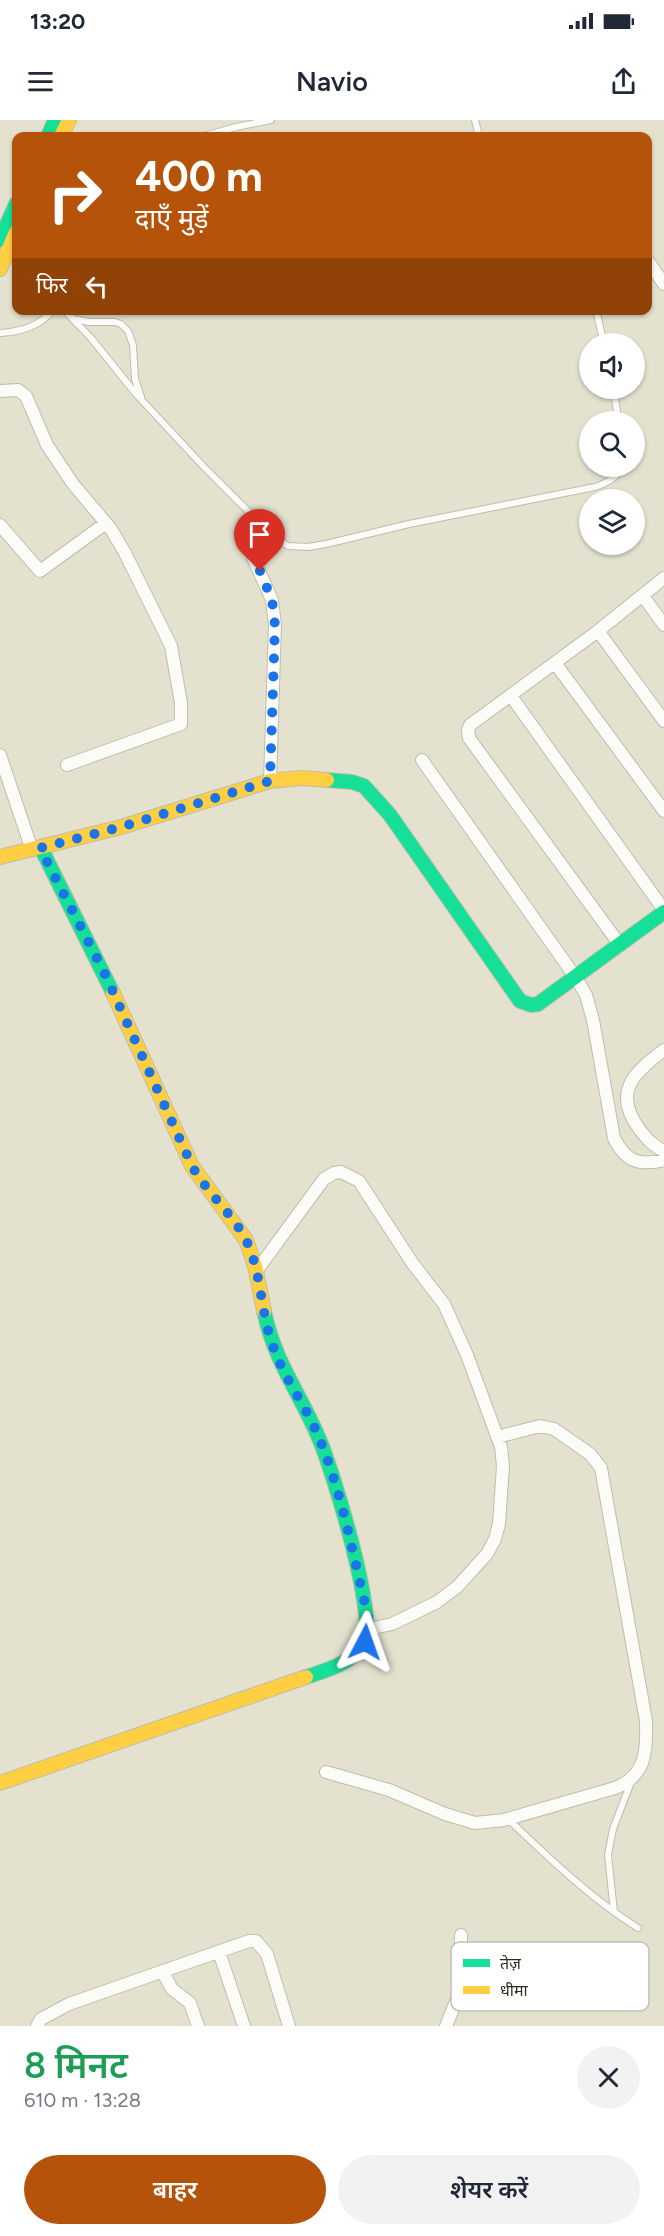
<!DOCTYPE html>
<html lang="hi">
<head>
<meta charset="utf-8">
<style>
  :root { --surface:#fff; --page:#f2f2f3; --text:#1f2937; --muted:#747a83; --accent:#b45309 }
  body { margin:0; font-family:Figtree,"Noto Sans Devanagari",sans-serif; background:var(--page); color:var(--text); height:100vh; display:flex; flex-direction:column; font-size:22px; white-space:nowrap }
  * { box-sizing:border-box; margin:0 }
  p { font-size:20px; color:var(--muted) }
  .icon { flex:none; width:33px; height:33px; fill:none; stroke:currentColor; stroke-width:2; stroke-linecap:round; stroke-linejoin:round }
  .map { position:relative; height:1906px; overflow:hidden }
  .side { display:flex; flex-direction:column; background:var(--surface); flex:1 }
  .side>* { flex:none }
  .hud { position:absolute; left:12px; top:12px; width:640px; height:183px; border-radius:12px; box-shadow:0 2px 4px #0004; background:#b45309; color:#fff; overflow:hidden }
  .buttons { position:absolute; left:579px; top:213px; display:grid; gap:12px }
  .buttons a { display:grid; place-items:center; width:66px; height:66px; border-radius:50%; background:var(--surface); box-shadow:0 2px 4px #0004; font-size:30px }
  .pin { position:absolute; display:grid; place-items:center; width:51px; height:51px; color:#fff; margin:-62px -26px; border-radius:50% 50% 50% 0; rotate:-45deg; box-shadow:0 0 6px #0007 }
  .pin .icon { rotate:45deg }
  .me { position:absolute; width:66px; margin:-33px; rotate:4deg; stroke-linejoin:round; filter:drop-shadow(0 0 4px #0008) }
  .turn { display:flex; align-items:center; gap:21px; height:126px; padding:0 24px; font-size:27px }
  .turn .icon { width:78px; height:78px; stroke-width:2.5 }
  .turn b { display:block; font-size:42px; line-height:51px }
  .then { display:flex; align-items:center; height:57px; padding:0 24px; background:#0003; gap:12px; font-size:22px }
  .round { display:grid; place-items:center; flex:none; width:63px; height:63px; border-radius:32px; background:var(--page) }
  .head { display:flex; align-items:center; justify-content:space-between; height:102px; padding:0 24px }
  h1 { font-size:36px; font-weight:600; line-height:45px; color:#1e9e55 }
  .cta { display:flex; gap:12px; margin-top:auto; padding:12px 24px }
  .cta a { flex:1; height:69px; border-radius:36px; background:var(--accent); color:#fff; font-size:24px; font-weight:600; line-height:69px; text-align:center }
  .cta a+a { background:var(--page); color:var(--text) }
  .status { display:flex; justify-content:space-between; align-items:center; height:42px; padding:0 30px; background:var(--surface); direction:ltr }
  .status svg { height:16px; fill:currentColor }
  header { display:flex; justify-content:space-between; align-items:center; height:78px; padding:0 24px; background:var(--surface); font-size:27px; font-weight:600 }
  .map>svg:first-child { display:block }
</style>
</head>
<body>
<div class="status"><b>13:20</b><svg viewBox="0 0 49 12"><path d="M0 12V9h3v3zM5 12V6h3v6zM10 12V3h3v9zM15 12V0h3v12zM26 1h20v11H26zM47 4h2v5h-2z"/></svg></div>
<header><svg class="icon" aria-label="menu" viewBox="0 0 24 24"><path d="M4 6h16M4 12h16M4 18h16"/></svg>Navio<svg class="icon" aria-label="share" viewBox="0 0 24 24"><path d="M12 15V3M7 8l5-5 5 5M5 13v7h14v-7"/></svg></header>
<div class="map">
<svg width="664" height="1906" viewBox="0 0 664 1906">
  <rect width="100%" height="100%" fill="#e4e2cf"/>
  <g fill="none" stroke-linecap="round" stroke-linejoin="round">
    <defs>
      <path id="lane" d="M 475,0 L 479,16
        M 204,16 L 236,7 L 271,0
        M 64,190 L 91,218 L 136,274 L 204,347 L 274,417 L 288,426 L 308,427 L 326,424 L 409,404 L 595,367 C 607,363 617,358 622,346
        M 596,190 L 604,224
        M 74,199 L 89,202 L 115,202 L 121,204 L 128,211 L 133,225 L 135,259 L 141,277
        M 0,213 C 20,212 40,206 53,190
        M 613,268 L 619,302
        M 508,1699 C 549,1738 590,1778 638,1808
        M 614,1792 L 608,1735 L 613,1709 L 631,1662"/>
      <path id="street" d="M 648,141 L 664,164
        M 0,271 L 18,270 L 26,276 L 47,325 L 73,364 L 111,409 L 125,433 L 171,526 L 181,583 L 181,604 L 67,645
        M 0,405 L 40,451 L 106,403
        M 253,438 L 272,480 L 275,505 L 270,661
        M 643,476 L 664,505
        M 598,511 L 664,601
        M 555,543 L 664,691
        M 511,576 L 664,790
        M 0,635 L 32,730
        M 422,640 L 576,858 L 586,875 L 593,900 L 614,1018 C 626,1042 639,1046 664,1040
        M 620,825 L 469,618 L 468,610 L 470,605 L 598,511 L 664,458
        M 664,930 C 633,953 612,973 640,1010 C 647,1019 653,1026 664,1031
        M 257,1150 L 324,1059 L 334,1053 L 341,1052 L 359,1061 L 413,1144 L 444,1184 L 467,1235 L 501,1327 L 503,1346 L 499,1404 L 495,1419 L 487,1434 L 457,1467 L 437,1482 L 392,1504 L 369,1509
        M 326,1652 L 389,1670 L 445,1694 L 475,1703 L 504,1700 L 615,1668 C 646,1656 647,1631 646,1601 L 601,1348 L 590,1334 L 554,1309 L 540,1306 L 497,1317
        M 219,1832 L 244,1906
        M 162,1851 L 172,1869 L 190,1883 L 198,1906
        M 37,1906 L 41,1899 L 69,1884 L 249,1821 L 256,1821 L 267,1834 L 289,1906
        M 446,1906 L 457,1879 L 460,1864 L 461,1815"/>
      <path id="fast" d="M 48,16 L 55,0
        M 0,120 L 16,84
        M 327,660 L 352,662 L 364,666 L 390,695 L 520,881 L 531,885 L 538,884 L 664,792
        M 41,728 L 113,873
        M 264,1191 C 275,1244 301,1274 320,1321 C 333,1352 378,1498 364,1524 C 354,1542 325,1551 306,1557"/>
      <path id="slow" d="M 61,16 L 69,0
        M 0,149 L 16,112
        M 0,737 L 121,707 L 270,661 L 301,658 L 327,660
        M 113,873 L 192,1046 L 246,1120 L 255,1146 L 264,1191
        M 0,1663 L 306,1557"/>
    </defs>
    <use href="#lane" stroke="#bfbdae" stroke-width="8"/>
    <use href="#street" stroke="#bfbdae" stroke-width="14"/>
    <use href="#fast" stroke="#bfbdae" stroke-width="16"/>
    <use href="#slow" stroke="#bfbdae" stroke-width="16"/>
    <use href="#lane" stroke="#fbfbf8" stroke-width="6"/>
    <use href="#street" stroke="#fbfbf8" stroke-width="12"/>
    <use href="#fast" stroke="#16e098" stroke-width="14"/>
    <use href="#slow" stroke="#ffcf43" stroke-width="14"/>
  </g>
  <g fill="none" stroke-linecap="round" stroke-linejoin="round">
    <path stroke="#1a73e8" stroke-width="10" stroke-dasharray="0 18" d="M 260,451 L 272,480 L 275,505 L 270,661 L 121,707 L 40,728 L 104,852 L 192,1046 C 207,1073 232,1093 246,1120 C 262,1153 260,1191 273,1226 C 284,1259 307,1287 320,1320 C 342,1374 353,1435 367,1492 L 369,1509 L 365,1522"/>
  </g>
  <rect x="451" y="1822" width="198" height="69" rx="9" fill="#fff" stroke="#c0c0bc" stroke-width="1.5"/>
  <rect x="463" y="1839" width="27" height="8" fill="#16e098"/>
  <rect x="463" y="1866" width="27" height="8" fill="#ffcf43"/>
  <g font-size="16" fill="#2e2d20">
    <text x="500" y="1849">तेज़</text>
    <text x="500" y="1876">धीमा</text>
  </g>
</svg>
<div class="buttons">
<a><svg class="icon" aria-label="sound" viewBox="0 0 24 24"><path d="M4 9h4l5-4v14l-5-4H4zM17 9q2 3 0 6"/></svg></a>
<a><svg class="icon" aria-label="search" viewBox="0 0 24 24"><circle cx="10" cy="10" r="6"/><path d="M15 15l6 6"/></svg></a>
<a><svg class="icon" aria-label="layers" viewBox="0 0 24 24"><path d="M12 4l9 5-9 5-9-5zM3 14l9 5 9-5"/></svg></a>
</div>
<div class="pin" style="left:260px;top:451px;background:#d93025"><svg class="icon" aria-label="arrive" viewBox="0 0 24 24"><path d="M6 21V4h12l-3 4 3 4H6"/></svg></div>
<svg class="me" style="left:365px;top:1522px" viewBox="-20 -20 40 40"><path d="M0-17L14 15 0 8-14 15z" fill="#1a73e8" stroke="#fff" stroke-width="4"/></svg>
<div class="hud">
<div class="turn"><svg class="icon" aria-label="right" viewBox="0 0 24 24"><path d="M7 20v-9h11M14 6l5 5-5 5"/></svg><div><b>400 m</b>दाएँ मुड़ें</div></div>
<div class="then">फिर<svg class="icon" aria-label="left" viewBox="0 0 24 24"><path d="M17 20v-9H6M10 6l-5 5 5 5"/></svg></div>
</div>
</div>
<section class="side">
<div class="head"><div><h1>8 मिनट</h1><p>610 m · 13:28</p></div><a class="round"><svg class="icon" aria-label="close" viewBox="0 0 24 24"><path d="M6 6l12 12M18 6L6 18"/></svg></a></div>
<div class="cta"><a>बाहर</a><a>शेयर करें</a></div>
</section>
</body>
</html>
